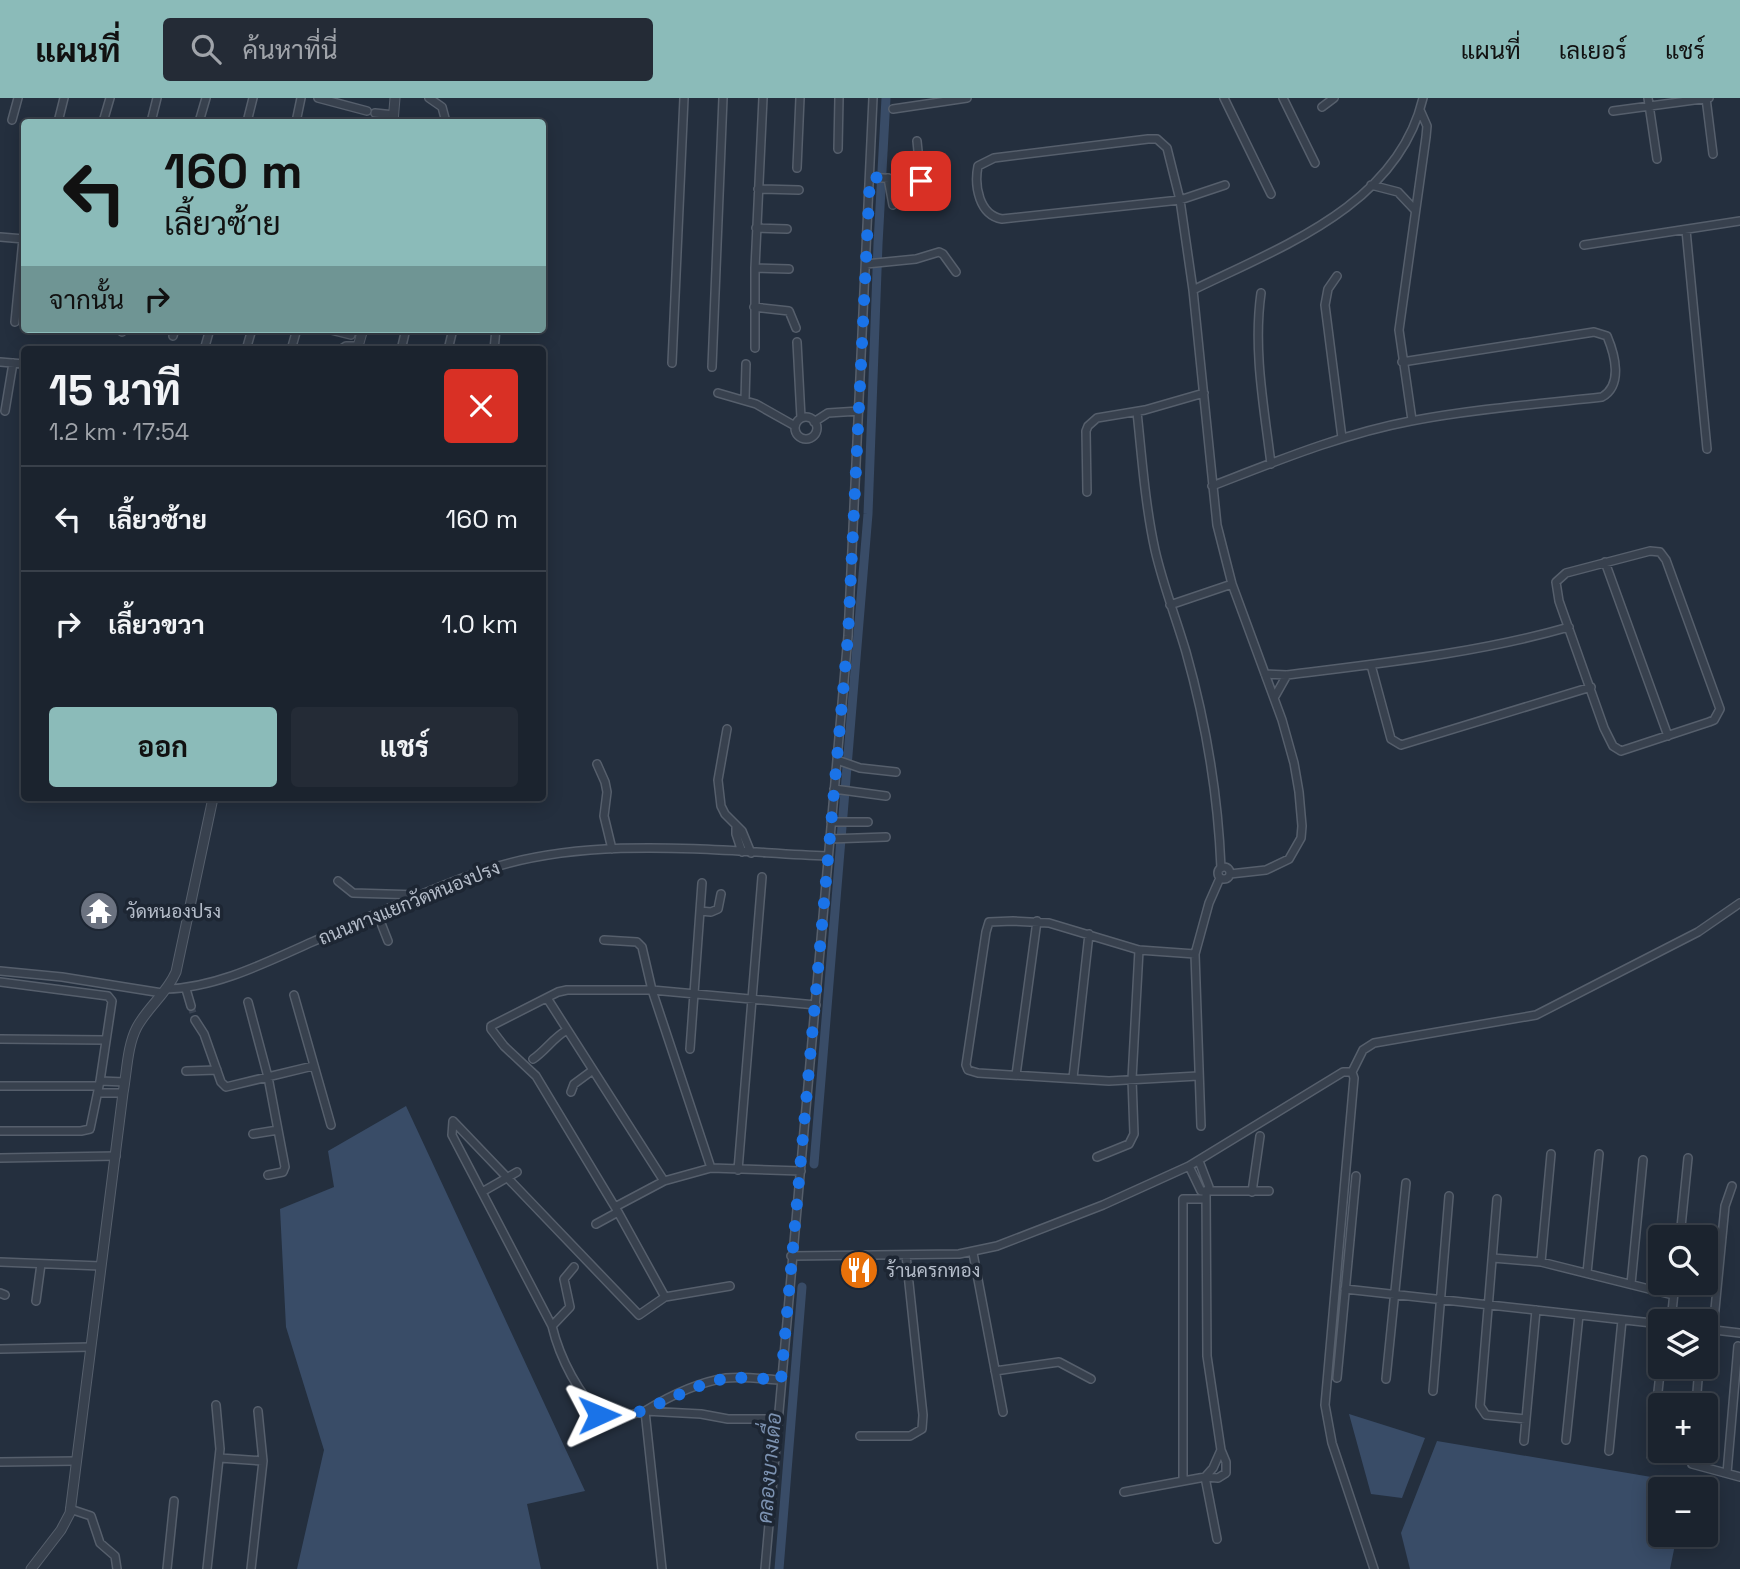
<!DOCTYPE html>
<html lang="th">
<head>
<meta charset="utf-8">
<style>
  :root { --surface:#1b232e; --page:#242b36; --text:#f1f3f6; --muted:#a0a4aa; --line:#39404a; --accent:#8bbbb9 }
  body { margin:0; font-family:"Space Grotesk",Sarabun,sans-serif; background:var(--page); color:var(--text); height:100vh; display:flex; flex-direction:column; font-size:26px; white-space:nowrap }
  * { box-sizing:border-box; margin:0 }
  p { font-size:23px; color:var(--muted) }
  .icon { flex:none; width:38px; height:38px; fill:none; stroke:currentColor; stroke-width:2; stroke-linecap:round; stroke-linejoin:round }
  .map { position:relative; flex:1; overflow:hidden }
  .side { position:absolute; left:21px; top:248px; width:525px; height:455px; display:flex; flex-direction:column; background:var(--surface); border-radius:7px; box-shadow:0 4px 18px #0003,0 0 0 2px var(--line) }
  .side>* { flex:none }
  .guide { position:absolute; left:21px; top:21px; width:525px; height:214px; border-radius:7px; box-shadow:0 4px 18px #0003,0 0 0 2px var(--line); background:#8bbbb9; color:#111; overflow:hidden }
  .buttons { position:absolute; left:1648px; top:1127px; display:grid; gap:14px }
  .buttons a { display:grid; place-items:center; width:70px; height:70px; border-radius:7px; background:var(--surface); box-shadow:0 4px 18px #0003,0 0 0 2px var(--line); font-size:35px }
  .pin { position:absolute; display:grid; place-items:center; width:60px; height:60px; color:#fff; margin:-30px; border-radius:14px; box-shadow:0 4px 10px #0006 }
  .me { position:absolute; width:77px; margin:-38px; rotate:89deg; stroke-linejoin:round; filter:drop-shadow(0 0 5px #0008) }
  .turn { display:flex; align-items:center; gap:24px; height:147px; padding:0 28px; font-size:32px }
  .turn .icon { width:91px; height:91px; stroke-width:2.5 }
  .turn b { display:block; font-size:49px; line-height:60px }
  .then { display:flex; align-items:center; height:66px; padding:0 28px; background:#0003; gap:14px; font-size:26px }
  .round { display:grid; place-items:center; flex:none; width:74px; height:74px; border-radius:7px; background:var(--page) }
  .head { display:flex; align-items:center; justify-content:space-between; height:119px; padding:0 28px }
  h1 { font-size:42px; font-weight:700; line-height:52px }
  .primary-button { display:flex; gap:14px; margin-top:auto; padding:14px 28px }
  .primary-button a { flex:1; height:80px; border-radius:7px; background:var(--accent); color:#111; font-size:28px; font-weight:700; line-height:80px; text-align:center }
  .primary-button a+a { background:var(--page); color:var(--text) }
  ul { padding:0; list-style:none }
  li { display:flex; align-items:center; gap:21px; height:105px; padding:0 28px; border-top:2px solid var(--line) }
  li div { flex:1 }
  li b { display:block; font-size:26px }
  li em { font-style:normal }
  header { display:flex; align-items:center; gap:42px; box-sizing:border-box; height:98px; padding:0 35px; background:var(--accent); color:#111 }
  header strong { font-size:33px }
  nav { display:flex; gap:38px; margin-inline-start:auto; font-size:24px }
  .search { width:490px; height:63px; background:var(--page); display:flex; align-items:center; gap:18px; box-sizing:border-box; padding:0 24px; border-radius:7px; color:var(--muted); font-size:26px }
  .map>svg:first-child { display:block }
</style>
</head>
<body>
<header>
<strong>แผนที่</strong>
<div class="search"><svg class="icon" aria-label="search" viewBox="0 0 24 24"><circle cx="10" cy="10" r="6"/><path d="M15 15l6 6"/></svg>ค้นหาที่นี่</div>
<nav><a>แผนที่</a><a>เลเยอร์</a><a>แชร์</a></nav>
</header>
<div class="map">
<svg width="1740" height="1471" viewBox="0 0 1740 1471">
  <rect width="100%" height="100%" fill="#242f3e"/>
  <path fill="#394c67" d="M 406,1008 L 585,1393 L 527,1406 L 541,1471 L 297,1471 L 324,1352 L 286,1229 L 280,1111 L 334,1089 L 328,1053 Z
    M 1349,1316 L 1425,1340 L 1402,1400 L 1371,1396 Z
    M 1437,1343 L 1687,1385 L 1686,1391 L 1661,1391 L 1661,1437 L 1677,1437 L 1670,1471 L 1410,1471 L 1401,1435 Z"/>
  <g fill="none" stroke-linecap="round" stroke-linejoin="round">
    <path stroke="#394c67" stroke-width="9" d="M 814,1066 L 868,416 L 878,146 L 886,0
      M 779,1471 L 802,1189"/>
    <path stroke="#3a4453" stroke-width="7" stroke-dasharray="7 3.5" stroke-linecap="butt" d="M 191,908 L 195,922"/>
    <defs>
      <path id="minor" d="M 318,0 L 367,13
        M 429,0 L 442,9 L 446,24
        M 1224,0 L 1271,96
        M 1283,0 L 1315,65
        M 1648,0 L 1657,61
        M 1706,0 L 1713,56
        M 1322,9 L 1334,0
        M 893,11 L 967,0
        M 1613,13 L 1709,0
        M 375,15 L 394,17
        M 12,22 L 18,0
        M 58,24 L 64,0
        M 103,24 L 110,0
        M 151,24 L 157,0
        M 199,24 L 206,0
        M 247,24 L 253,0
        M 296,24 L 301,0
        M 917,43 L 921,83
        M 838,51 L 839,0
        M 797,70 L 800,0
        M 870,79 L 921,83 L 922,96
        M 888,80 L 893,107
        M 1225,87 L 1180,102 L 1002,121 C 979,117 974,88 978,68 L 994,60 L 1148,41 L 1157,41 L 1167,50 L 1180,102 L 1193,192 L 1217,427 L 1232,486 L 1282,622 L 1294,665 L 1299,694 L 1302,728 L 1301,740 L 1289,761 L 1266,772 L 1230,776
        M 1371,87 L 1398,94 L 1415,112
        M 758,91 L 799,92
        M 756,130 L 787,131
        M 1686,132 L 1707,351
        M 0,139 L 24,141
        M 1584,147 L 1740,123
        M 866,166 L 916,161 L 939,154 L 943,156 L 956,174
        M 755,170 L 789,171
        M 1337,178 L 1328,191 L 1325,207 L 1342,340
        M 1193,192 C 1281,149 1398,107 1423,0
        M 1261,195 C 1253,252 1264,309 1271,366
        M 754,209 L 789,213 L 796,230
        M 15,224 L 23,141
        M 327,231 L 351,237
        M 122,234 L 122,231
        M 173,238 L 175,231
        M 797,244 L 801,320
        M 755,250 L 755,170 L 763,0
        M 204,252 L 210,231
        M 246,252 L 252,231
        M 291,252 L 297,231
        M 340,252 L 346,248 L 358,248
        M 401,252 L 406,231
        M 448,252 L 453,231
        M 494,252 L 496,231
        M 0,264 L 24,266
        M 672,265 L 684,0
        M 712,269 L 723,0
        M 718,295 L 756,306 L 795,328
        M 745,302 L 746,266
        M 5,313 L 13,265
        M 1137,314 C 1142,360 1145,406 1155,452 C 1163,487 1176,520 1186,554 C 1206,625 1218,696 1221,770
        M795 330a11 11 0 1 1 22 0a11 11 0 1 1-22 0Z
        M 1412,322 L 1399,232 L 1426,39 L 1427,28 L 1420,12
        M 814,324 L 828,315 L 859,313
        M 1212,388 C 1277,363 1342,336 1411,323 C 1474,311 1539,306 1602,299 C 1623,287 1615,257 1607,238 L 1594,234 L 1402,264
        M 1087,394 L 1086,333 L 1088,328 L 1097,320 L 1145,312 L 1204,295
        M 1650,453 L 1660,454 L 1666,462 L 1720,611 L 1714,622 L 1709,624 L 1621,653 L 1613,648 L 1604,630 L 1559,503 L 1556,484 L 1566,475 Z
        M 1605,464 L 1668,638
        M 1170,507 L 1232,486
        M 1371,567 L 1391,641 L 1401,647 L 1591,589
        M 1265,576 L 1287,577 C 1382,565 1478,555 1569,529
        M 1274,600 L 1287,577
        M 727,631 L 718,682 L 721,708 L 725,716 L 742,733 L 751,755
        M 837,662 L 860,670 L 896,674
        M 597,666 L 605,684 L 607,694 L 604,718 L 612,751
        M 834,691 L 886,698
        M 831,724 L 868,724
        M 736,728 L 736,736 L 742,754
        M 829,741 L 886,739
        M1218 775a6 6 0 1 1 12 0a6 6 0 1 1-12 0Z
        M 338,783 L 353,795 L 419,797
        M 700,813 L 711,814 L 718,811 L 721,796
        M 377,815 L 388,843
        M 604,842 L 637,844 L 642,849 L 652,892 L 711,1070
        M 1195,856 L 1139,852 L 1049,825 L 1013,823 L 989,824 L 986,834 L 966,967 L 968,972 L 978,975 L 1109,983 L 1198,978
        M 0,873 L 62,879 L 162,895
        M 0,884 L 108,898 L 112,903 L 100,983 L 90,1031 L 81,1033 L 0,1033
        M 166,891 C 216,890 267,864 312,844 C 367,820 422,794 479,774 C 589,736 713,753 827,758
        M 186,891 L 191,908
        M 294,897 L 331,1027
        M 547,900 L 664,1083
        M 248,904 L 268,979 L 285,1069 L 283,1074 L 268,1077
        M 195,922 L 204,936 L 221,984 L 226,989 L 313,968
        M 0,941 L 105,942
        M 690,951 L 702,785
        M 533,961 C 546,952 553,940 567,932
        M 186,973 L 217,972
        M 1352,974 L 1363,952 L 1374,945 L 1536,917 L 1698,834 L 1740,805
        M 1016,977 L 1037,823
        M 1073,980 L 1089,836
        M 100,983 L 125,984
        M 0,988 L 99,988
        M 571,994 L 574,986 L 593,972
        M 98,995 L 123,995
        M 1201,1028 L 1195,856 L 1209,805 L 1220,780
        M 253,1036 L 278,1032
        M 1097,1059 L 1129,1046 L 1134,1036 L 1132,981 L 1139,852
        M 0,1060 L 116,1058
        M 1189,1068 L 1201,1093 L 1269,1093
        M 738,1072 L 762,779
        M 482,1094 L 517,1074
        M 1252,1094 L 1260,1038
        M 1497,1101 L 1480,1308 L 1486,1317 L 1526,1321 L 1536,1212
        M 615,1109 L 664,1083 L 711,1070 L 801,1073
        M 596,1126 L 618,1114
        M 1680,1139 L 1688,1060
        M 973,1155 L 1003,1314
        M 791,1158 L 959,1156 L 997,1148 L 1103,1107 L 1189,1068 L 1343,974 L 1352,974 L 1354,980 L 1325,1307 L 1332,1345 L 1374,1471
        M 1493,1160 L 1541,1164 L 1673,1197
        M 0,1164 L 101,1168
        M 1541,1164 L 1551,1056
        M 1587,1175 L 1599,1056
        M 1631,1186 L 1643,1062
        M 730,1188 L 665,1199 L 639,1217 L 453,1023 L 452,1037 L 552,1228 C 560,1261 579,1297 603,1320 L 614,1321 L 645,1313 L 701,1316 L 728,1321 L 778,1321
        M 1345,1191 L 1661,1226
        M 0,1195 L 5,1197
        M 665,1199 L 618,1114 L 536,978 L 504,948 L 491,931 L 491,928 L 558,894 L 567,892 L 652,892 L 816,907
        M 36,1203 L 41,1166
        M 1671,1223 L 1675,1185
        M 552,1228 L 570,1209 L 564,1181 L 574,1169
        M 1706,1231 L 1740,1235
        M 1713,1232 L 1725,1108 L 1732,1088
        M 0,1251 L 91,1249
        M 995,1273 L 1059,1264 L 1091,1281
        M 1337,1280 L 1356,1078
        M 1386,1281 L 1406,1085
        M 1433,1293 L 1449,1098
        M 1696,1307 L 1699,1269
        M 860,1338 L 910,1338 L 922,1331 L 923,1317 L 906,1157
        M 1566,1342 L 1579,1217
        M 1524,1343 L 1526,1321
        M 1609,1353 L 1622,1222
        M 1693,1353 L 1692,1366 L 1740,1379
        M 1651,1358 L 1661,1266
        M 220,1360 L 263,1363
        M 0,1364 L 76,1363
        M 1727,1375 L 1738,1248
        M 1205,1379 L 1217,1441
        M 1205,1379 L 1213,1370 L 1221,1352
        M 1183,1383 L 1183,1101 L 1206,1101
        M 1124,1394 L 1205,1379 L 1218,1380 L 1226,1375 L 1226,1364 L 1221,1352 L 1207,1258 L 1206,1094 L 1209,1089 L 1199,1063
        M 70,1411 L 91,1418 L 100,1445 L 115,1458 L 117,1471
        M 167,1471 L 174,1403
        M 207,1471 L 220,1351 L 216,1307
        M 251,1471 L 263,1363 L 258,1313
        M 662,1471 L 645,1313 C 668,1299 699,1284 726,1280 C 744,1278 764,1281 781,1282
        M 765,1471 L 848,538 L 873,0"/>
      <path id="tertiary" d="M 393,24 L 395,0
        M 357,252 L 363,231
        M 31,1471 L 61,1432 L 70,1415 L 123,995 C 127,974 127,948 137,929 C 148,909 167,895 176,874 L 213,700"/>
    </defs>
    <use href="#minor" stroke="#565f6c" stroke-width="10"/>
    <use href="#tertiary" stroke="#565f6c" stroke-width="11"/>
    <use href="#minor" stroke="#38414e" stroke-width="7"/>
    <use href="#tertiary" stroke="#38414e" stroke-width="9"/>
  </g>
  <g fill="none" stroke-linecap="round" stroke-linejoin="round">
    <path stroke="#1a73e8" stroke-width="12" stroke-dasharray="0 21.6" d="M 599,1317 L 607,1322 C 646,1317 678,1293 715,1283 C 736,1277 760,1281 781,1282 L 848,538 L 870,79 L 921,83"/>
  </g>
  <defs>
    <symbol id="temple-disc" viewBox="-11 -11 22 22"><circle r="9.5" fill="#6b7280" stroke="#1d2633"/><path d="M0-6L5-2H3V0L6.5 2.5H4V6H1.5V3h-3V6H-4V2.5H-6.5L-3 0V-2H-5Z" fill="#fff"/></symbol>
    <symbol id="restaurant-disc" viewBox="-11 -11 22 22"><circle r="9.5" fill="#e8710a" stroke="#1d2633"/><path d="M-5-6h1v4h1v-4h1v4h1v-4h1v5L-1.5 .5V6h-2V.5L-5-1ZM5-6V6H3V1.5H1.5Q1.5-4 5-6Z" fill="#fff"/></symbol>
  </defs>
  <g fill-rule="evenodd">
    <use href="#temple-disc" x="77" y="791" width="44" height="44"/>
    <use href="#restaurant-disc" x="837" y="1150" width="44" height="44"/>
  </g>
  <g text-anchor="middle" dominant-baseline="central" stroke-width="7" stroke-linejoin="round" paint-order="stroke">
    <g font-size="19" fill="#b4bcc9" stroke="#1d2633">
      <text transform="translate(409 805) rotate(-22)">ถนนทางแยกวัดหนองปรง</text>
    </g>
    <g font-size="19" fill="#b4bcc9" stroke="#1d2633" text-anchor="start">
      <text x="126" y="813">วัดหนองปรง</text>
      <text x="886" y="1172">ร้านครกทอง</text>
    </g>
    <g font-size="21" font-style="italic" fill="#7c92b1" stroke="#1d2633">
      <text transform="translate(769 1370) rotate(-85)">คลองบางเดื่อ</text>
    </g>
  </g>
</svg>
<div class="buttons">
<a><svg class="icon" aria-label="search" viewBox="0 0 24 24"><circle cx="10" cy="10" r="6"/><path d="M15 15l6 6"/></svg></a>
<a><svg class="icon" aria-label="layers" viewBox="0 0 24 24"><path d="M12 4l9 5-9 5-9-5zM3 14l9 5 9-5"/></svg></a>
<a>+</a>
<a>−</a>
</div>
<div class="pin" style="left:921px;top:83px;background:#d93025"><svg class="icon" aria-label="arrive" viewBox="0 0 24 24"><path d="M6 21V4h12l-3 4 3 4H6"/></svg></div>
<svg class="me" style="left:599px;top:1317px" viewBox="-20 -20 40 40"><path d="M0-17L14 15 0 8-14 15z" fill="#1a73e8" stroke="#fff" stroke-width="4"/></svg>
<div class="guide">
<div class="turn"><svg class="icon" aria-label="left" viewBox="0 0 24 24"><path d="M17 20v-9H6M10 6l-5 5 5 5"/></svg><div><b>160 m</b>เลี้ยวซ้าย</div></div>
<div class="then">จากนั้น<svg class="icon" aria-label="right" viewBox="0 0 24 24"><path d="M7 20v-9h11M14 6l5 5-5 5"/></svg></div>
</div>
<section class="side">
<div class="head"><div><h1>15 นาที</h1><p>1.2 km · 17:54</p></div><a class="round" style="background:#d93025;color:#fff"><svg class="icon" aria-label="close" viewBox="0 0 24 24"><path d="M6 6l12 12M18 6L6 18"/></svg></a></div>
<ul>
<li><svg class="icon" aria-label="left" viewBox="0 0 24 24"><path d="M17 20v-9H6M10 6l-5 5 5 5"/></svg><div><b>เลี้ยวซ้าย</b></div><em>160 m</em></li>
<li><svg class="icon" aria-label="right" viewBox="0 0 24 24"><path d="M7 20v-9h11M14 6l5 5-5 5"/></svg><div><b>เลี้ยวขวา</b></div><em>1.0 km</em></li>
</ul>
<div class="primary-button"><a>ออก</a><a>แชร์</a></div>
</section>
</div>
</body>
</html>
